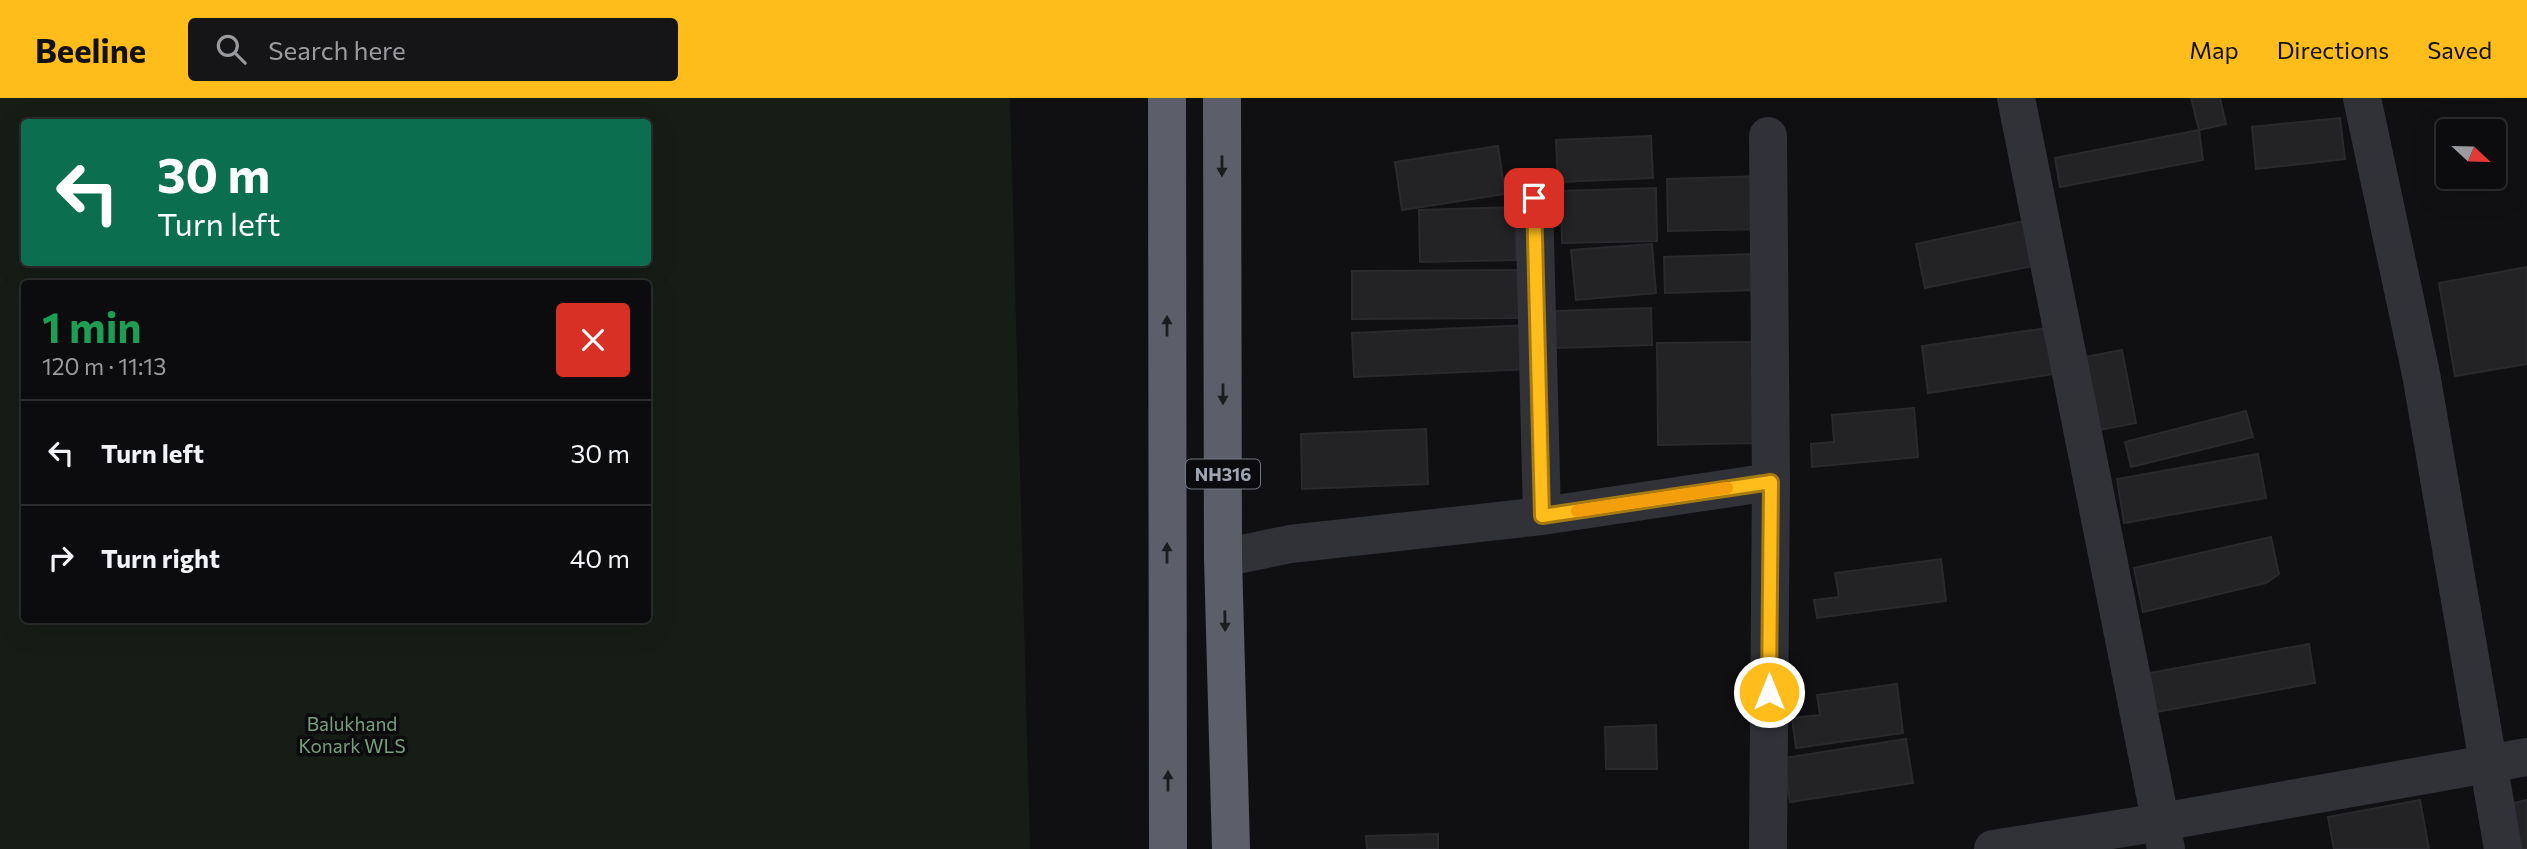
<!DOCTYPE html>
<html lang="en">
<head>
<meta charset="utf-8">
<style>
  :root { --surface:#0c0c0e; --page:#151517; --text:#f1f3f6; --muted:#9a9b9e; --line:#2c2c2e; --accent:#ffbd1b }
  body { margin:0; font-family:Commissioner,sans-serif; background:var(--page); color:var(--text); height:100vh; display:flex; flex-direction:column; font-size:26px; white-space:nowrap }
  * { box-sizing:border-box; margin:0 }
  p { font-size:23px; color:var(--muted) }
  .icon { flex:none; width:38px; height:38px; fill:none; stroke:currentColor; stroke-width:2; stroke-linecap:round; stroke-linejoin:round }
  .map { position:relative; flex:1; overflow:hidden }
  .sheet { position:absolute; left:21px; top:182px; width:630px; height:343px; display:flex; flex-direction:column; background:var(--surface); border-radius:7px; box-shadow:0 7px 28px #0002,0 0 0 2px var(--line) }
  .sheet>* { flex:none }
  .hud { position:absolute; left:21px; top:21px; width:630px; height:147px; border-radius:7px; box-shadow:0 7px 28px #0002,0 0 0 2px var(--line); background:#0b6e4f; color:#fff; overflow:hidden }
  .needle { width:46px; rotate:112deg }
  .fabs { position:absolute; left:2436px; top:21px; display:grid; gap:14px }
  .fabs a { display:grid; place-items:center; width:70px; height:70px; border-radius:7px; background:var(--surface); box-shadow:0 7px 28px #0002,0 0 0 2px var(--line); font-size:35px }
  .pin { position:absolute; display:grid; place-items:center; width:60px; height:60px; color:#fff; margin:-30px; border-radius:14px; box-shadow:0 4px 10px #0006 }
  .me { position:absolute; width:77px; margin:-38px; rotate:0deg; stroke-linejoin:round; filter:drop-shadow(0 0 5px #0008) }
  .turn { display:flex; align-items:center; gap:24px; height:147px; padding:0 21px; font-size:32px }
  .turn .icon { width:91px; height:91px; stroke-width:2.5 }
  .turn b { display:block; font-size:49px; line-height:60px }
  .round { display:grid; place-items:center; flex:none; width:74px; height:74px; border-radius:7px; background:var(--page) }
  .summary { display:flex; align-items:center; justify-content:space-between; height:119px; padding:0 21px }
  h1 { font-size:42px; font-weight:700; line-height:52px; color:#1e9e55 }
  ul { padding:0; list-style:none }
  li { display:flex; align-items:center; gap:21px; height:105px; padding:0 21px; border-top:2px solid var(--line) }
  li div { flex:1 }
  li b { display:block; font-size:26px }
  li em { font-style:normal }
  header { display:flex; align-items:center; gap:42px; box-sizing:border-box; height:98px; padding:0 35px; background:var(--accent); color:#111 }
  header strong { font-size:33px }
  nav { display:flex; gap:38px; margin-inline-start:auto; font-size:24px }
  .search { width:490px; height:63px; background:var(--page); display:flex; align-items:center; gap:18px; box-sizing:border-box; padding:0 24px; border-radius:7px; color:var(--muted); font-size:26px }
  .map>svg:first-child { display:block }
</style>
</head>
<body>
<header>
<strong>Beeline</strong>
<div class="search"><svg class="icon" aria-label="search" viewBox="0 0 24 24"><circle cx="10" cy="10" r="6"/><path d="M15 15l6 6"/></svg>Search here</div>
<nav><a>Map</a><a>Directions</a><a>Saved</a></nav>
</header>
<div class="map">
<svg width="2527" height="751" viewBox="0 0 2527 751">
  <rect width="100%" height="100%" fill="#101012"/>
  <path fill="#161d17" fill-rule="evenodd" d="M 0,0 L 1010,0 L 1030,751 L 0,751 ZM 24,24 L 648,24 L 648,164 L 24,164 ZM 24,186 L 648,186 L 648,522 L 24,522 Z"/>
  <path fill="#232326" stroke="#2a2a2e" stroke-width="2" d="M 2191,0 L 2220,0 L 2226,26 L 2199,32 Z
    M 2340,20 L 2345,61 L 2256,71 L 2252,29 Z
    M 2199,32 L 2203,62 L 2060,89 L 2055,60 Z
    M 1651,38 L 1653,80 L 1558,84 L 1556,42 Z
    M 1498,48 L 1505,96 L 1402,112 L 1395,64 Z
    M 1763,78 L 1764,131 L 1668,133 L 1667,81 Z
    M 1656,90 L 1657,143 L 1562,145 L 1561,93 Z
    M 1515,109 L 1516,162 L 1420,164 L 1419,112 Z
    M 2024,123 L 2033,168 L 1925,190 L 1916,146 Z
    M 1652,146 L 1656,195 L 1576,202 L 1571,152 Z
    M 1753,156 L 1754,192 L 1665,195 L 1664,159 Z
    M 2527,169 L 2527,266 L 2455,278 L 2439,185 Z
    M 1527,172 L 1527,220 L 1352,221 L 1352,173 Z
    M 1651,210 L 1652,247 L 1555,250 L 1555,213 Z
    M 1532,227 L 1533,271 L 1354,279 L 1352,235 Z
    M 2047,230 L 2054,276 L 1928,295 L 1922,248 Z
    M 1754,244 L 1755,345 L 1658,347 L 1657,245 Z
    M 2122,252 L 2136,325 L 2094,333 L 2080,260 Z
    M 1914,310 L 1918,359 L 1812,369 L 1811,346 L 1834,344 L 1832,317 Z
    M 2246,313 L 2253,339 L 2131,369 L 2125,344 Z
    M 1426,331 L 1428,386 L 1302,391 L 1301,336 Z
    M 2258,356 L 2266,400 L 2124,425 L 2117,381 Z
    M 2271,439 L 2279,476 L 2266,485 L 2143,514 L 2134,470 Z
    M 1941,461 L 1946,503 L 1817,520 L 1814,502 L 1839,499 L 1835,475 Z
    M 2309,546 L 2315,585 L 2151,615 L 2144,576 Z
    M 1897,586 L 1903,635 L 1796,650 L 1792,620 L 1820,617 L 1817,597 Z
    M 1656,627 L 1657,671 L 1606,671 L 1605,629 Z
    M 1906,641 L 1913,685 L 1790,704 L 1784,660 Z
    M 2420,702 L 2429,751 L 2334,751 L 2328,719 Z
    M 2527,702 L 2527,751 L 2518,751 L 2509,706 Z
    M 1438,736 L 1438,751 L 1367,751 L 1366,738 Z"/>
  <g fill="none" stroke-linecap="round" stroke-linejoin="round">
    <path stroke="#313237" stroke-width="38" d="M 2016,0 L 2166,751
      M 2362,0 L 2421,276 L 2503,751
      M 1768,38 L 1771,384 L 1768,751
      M 1534,101 L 1542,418
      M 1223,460 L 1290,446 L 1542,418 L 1771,384
      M 1993,751 L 2161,724 L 2527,659"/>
    <path stroke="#5c5f69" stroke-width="38" d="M 1167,0 L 1168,751
      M 1222,0 L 1223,460 L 1231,751"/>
  </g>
  <defs><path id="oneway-solid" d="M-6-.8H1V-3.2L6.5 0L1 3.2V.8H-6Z" transform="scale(1.75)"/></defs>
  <g fill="#1b1c1f">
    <use href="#oneway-solid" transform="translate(1222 68) rotate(90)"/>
    <use href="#oneway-solid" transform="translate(1167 228) rotate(-90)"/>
    <use href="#oneway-solid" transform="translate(1223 296) rotate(90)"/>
    <use href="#oneway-solid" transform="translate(1167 455) rotate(-90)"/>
    <use href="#oneway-solid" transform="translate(1225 523) rotate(89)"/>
    <use href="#oneway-solid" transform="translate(1168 683) rotate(-90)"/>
  </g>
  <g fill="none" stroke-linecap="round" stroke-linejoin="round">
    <defs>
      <path id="route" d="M 1534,100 L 1542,418 L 1771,384 L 1769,594"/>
    </defs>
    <use href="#route" stroke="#a67b12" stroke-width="18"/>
    <use href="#route" stroke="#ffbd1b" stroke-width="12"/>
    <path stroke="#f59e0b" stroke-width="12" d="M 1577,413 L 1727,390"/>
  </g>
  <g text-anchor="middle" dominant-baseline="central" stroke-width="7" stroke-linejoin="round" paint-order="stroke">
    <rect fill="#0b0b0d" stroke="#737782" stroke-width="2" x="1186" y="361.5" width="74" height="29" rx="5"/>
    <g font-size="18" font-weight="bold" fill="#a0a5b4">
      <text x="1223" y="376">NH316</text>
    </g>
    <g font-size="19" fill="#75a17a" stroke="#0b0b0d">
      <text x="352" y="625">Balukhand<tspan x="352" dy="22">Konark WLS</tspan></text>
    </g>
  </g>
</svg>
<div class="fabs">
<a><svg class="needle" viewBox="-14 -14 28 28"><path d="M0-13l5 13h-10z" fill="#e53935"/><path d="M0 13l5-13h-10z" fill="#9a9b9e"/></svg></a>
</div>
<div class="pin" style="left:1534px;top:100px;background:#d93025"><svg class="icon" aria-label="arrive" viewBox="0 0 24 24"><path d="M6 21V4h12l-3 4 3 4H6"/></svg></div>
<svg class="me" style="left:1769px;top:594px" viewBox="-20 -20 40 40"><circle r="17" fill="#ffbd1b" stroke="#fff" stroke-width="3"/><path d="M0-11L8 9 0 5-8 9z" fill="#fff"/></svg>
<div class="hud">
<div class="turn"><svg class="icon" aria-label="left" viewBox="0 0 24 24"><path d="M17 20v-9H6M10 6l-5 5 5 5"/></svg><div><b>30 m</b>Turn left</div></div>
</div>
<section class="sheet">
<div class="summary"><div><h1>1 min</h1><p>120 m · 11:13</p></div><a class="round" style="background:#d93025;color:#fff"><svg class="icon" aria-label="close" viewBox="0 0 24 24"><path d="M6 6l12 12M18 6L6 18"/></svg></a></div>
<ul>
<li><svg class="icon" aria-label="left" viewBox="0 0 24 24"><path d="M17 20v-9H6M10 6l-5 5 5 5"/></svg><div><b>Turn left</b></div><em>30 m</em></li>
<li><svg class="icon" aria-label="right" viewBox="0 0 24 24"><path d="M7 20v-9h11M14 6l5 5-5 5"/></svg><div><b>Turn right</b></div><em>40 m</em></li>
</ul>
</section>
</div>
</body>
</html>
